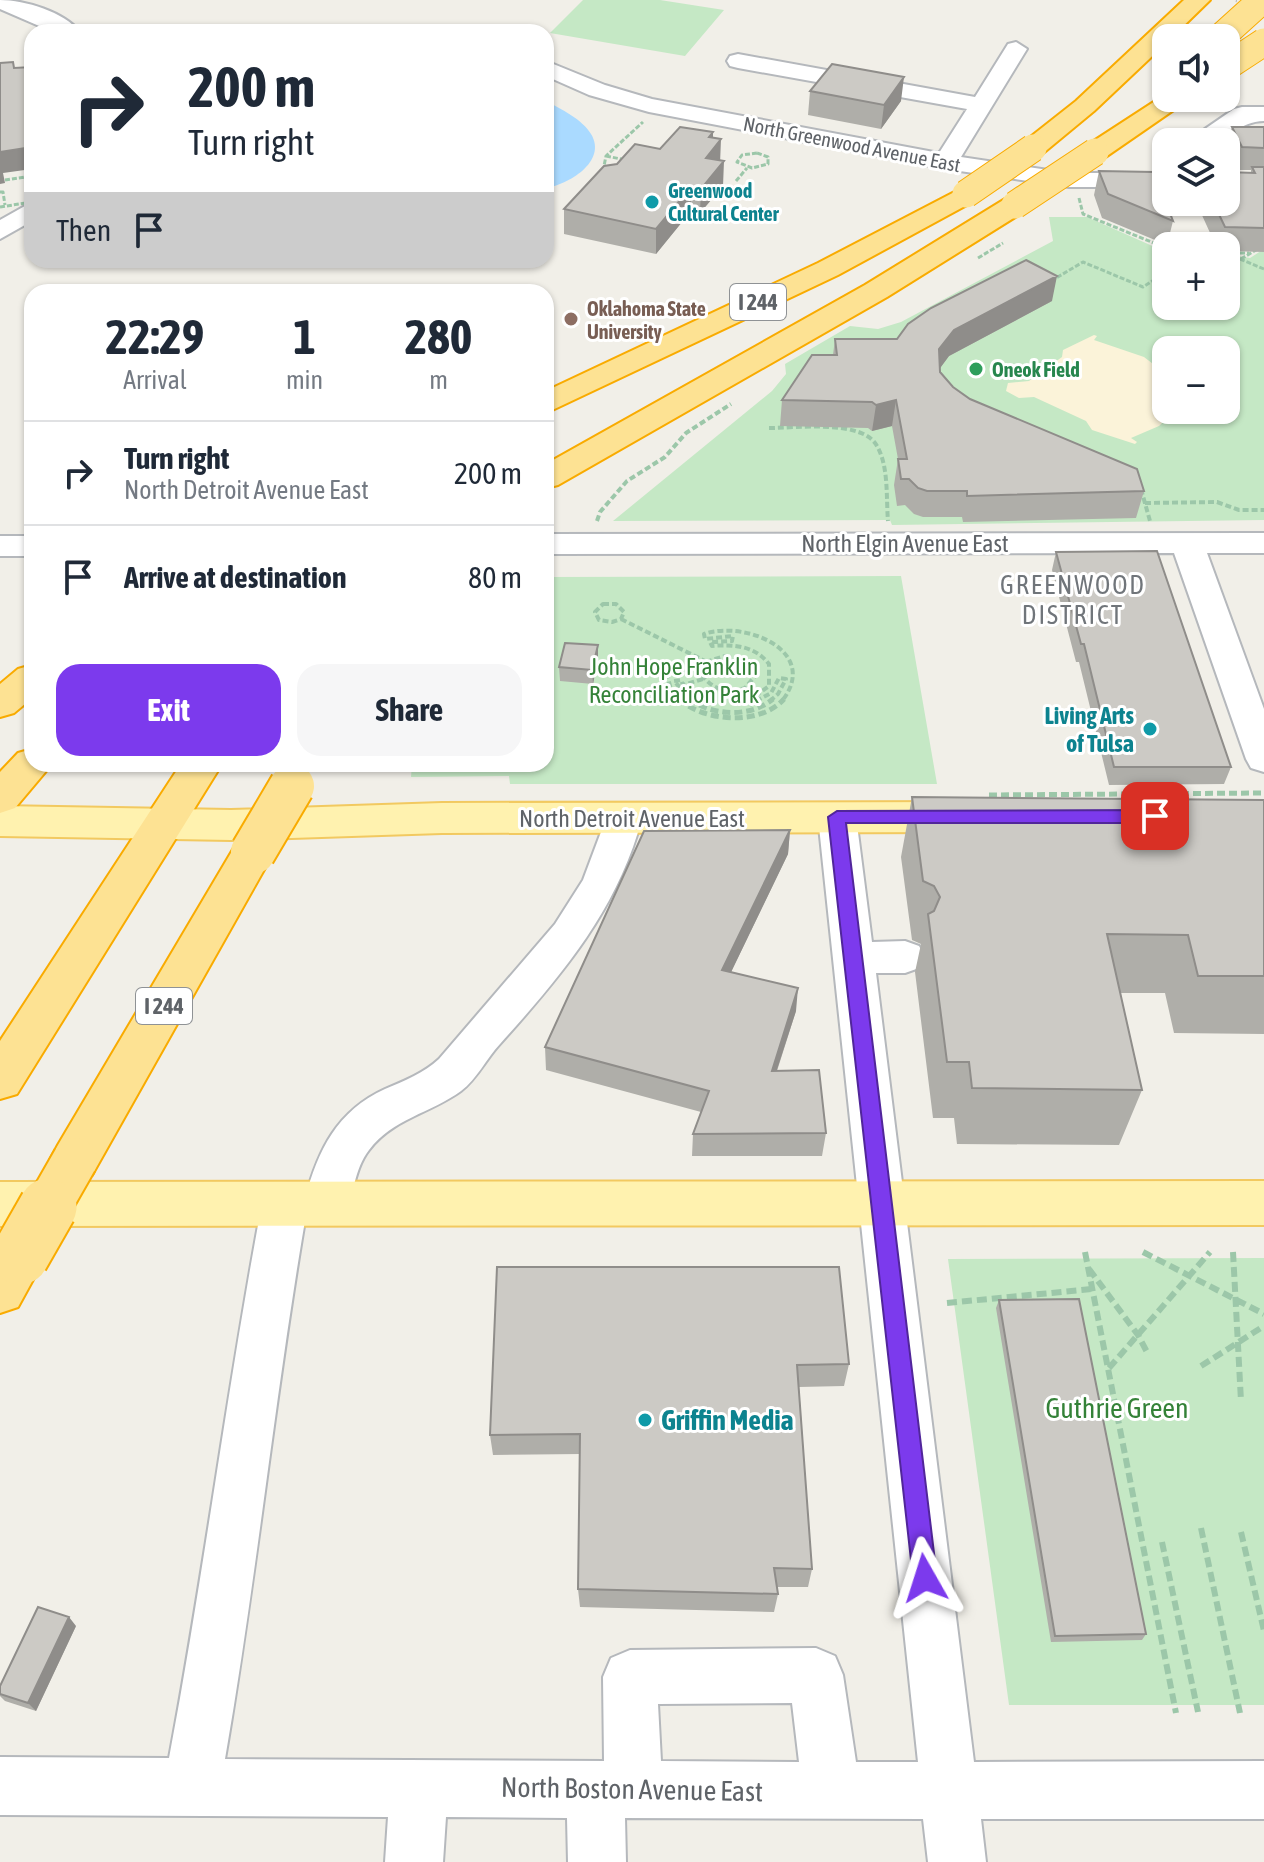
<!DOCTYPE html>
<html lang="en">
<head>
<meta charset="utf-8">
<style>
  :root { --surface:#fff; --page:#f6f6f7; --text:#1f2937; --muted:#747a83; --line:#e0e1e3; --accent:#7c3aed }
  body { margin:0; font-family:"Asap Condensed",sans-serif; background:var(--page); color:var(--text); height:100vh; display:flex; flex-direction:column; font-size:30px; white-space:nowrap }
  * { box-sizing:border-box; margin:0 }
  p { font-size:26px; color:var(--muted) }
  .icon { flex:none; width:44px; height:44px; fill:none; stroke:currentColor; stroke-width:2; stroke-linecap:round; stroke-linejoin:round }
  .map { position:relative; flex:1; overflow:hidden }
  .details { position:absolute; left:24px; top:284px; width:530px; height:488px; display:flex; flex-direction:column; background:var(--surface); border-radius:24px; box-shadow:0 2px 6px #0004 }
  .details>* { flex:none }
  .banner { position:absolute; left:24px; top:24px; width:530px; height:244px; border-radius:24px; box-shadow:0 2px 6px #0004; background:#fff; color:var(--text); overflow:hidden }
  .buttons { position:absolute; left:1152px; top:24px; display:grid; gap:16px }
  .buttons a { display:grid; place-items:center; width:88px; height:88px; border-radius:16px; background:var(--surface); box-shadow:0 2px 6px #0004; font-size:40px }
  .pin { position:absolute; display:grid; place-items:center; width:68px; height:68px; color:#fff; margin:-34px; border-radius:16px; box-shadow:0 4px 12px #0006 }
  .me { position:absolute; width:88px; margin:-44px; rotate:354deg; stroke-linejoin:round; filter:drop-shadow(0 0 6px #0008) }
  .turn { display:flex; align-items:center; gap:28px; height:168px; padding:0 32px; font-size:36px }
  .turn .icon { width:104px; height:104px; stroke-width:2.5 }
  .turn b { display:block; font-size:56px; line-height:68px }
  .then { display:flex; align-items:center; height:76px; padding:0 32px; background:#0003; gap:16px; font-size:30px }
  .eta { display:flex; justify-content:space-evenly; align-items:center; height:136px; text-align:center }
  .eta b { font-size:48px; font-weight:700; line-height:56px }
  .button { display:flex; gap:16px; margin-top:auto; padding:16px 32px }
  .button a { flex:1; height:92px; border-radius:24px; background:var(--accent); color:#fff; font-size:32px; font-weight:700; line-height:92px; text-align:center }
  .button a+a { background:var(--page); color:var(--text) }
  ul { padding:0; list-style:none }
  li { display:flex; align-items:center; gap:24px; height:104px; padding:0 32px; border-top:2px solid var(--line) }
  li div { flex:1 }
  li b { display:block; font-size:30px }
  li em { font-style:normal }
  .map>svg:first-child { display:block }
</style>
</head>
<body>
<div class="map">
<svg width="1264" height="1862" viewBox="0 0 1264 1862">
  <rect width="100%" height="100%" fill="#f1efe8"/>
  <path fill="#c5e8c5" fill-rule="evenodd" d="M 583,0 L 660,0 L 724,10 L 685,56 L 550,33 Z
    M 1049,217 L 1087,217 L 1166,252 L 1166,306 L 1226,306 L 1226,254 L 1250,258 L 1264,249 L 1264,520 L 892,525 L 890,520 L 613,521 L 772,391 L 786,374 L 785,364 L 850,326 L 878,329 L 901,322 L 1053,241 ZM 1166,350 L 1226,350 L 1226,410 L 1166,410 Z
    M 901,576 L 937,784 L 510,784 L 509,776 L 411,777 L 412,764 L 546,764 L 546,577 Z
    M 1264,1258 L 1264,1705 L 1009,1705 L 948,1259 Z"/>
  <path fill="#fbf3d9" d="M 1094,335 L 1097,336 L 1094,340 L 1144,357 L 1166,374 L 1166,410 L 1173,412 L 1159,426 L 1131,438 L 1137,442 L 1135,444 L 1092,430 L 1086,421 L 1034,397 L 1019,398 L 1006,391 L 1008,383 L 1029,381 L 1062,357 L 1063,350 Z"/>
  <path fill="#aadaff" d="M 546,101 C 561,109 582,119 591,134 C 608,162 567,185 546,188 Z"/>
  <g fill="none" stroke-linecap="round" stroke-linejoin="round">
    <defs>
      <path id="minor" d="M 0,0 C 25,0 64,12 80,32 L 53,32 L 0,9 Z
        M 1016,42 L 1027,49 L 961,157 L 1069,173 L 1166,173 L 1166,187 L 1069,187 L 946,169 L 649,112 L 589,95 L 546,76 L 546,61 L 605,85 L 652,99 L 939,153 L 967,109 L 738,68 L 730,66 L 727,61 L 730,56 L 738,54 L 975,97 L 1008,44 Z
        M 1242,107 L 1264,107 L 1264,121 C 1237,121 1227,145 1202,141 L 1198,136 L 1202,131 L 1234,109 Z
        M 32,202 L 32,221 L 0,239 L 0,220 Z
        M 1264,533 L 1264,553 L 1207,553 L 1264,709 L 1264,772 L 1251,768 L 1246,759 L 1174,553 L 546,554 L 546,534 Z
        M 0,536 L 32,536 L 32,556 L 0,556 Z
        M 837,803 L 850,807 L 856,817 L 872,942 L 905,941 L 919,946 L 925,957 L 919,968 L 905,973 L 876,973 L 974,1762 L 1264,1761 L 1264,1819 L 981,1819 L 986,1862 L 928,1862 L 923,1819 L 625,1818 L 626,1862 L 568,1862 L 567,1818 L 446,1817 L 443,1862 L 385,1862 L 388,1817 L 0,1815 L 0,1757 L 169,1758 C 204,1574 227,1388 262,1204 L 269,1190 L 285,1184 L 301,1190 L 305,1199 C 318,1150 337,1111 385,1089 C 404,1081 424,1073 439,1059 L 555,924 L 583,880 L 610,808 L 623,804 L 636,808 L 642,818 C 618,909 562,975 500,1044 C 486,1059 477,1079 461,1091 C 431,1113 392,1119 369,1150 C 354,1169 354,1196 343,1218 L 327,1224 L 311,1218 L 307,1209 C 275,1392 257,1576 225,1759 L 604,1761 L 603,1677 L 611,1658 L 630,1650 L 816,1648 L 835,1656 L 843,1675 L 856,1762 L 918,1762 L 818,817 L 824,807 ZM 792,1703 L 799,1762 L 661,1761 L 658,1704 Z"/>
      <path id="major" d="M 970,802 L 985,806 L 991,817 L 985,828 L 970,832 L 442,833 L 231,840 L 0,836 L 0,806 L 231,810 L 442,803 Z
        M 1264,1181 L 1264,1225 L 0,1226 L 0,1182 Z"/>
      <path id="highway" d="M 1184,0 L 1210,0 L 1171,38 L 1166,38 L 1166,43 L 1094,111 L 1042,154 L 1024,154 L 1020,148 L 1024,142 L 1076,101 Z
        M 1166,94 L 1166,98 L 1191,98 L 1104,158 L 1086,158 L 1082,152 L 1086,146 Z
        M 966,186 L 976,188 L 980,194 L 976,200 L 838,275 L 546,413 L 546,391 L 818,263 Z
        M 1015,197 L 1025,199 L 1029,205 L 1025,211 L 887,297 L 558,485 L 546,488 L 546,464 L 865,285 L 1005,199 Z
        M 32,665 L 32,698 L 14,713 L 0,717 L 0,684 L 18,669 Z
        M 32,749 L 32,764 L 52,764 L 15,808 L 0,813 L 0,772 L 18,753 Z
        M 181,764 L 222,764 L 17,1094 L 0,1099 L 0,1041 Z
        M 253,836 L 268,841 L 274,852 L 92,1175 L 75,1181 L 58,1175 L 50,1160 L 58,1145 L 238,841 Z
        M 20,1233 L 38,1240 L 46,1256 L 18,1307 L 0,1313 L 0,1243 Z"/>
    </defs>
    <use href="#minor" stroke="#b5b8bc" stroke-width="4"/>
    <use href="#major" stroke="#f2c960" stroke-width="4"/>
    <use href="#highway" stroke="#f9ab00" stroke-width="4"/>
    <path stroke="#9cc7a9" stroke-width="3" stroke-dasharray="5 2" stroke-linecap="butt" d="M 757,153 L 768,157 L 768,164 L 752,168 L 737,162 L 742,155 Z
      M 606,156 L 626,160
      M 609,168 L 604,166 L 606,156 L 643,122
      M 5,180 L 32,176
      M 736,181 L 747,168
      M 0,192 L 3,192 L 5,205
      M 1079,198 L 1083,214 L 1166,248
      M 1226,253 L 1249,253
      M 978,258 L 1003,243
      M 1241,259 L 1264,245
      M 1226,260 L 1240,259 L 1264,269
      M 1051,281 L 1083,262 L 1143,287 L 1166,272"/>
    <path stroke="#9cc7a9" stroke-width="4" stroke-dasharray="6 3" stroke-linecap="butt" d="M 769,428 C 795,428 863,419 877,446 C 889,467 886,498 888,521
      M 1141,489 L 1150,521
      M 1145,503 L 1217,502 L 1239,510 L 1264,510
      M 597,521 L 600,512 L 627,481 L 665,457 L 686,433 L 731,404
      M 603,604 L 616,604 L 624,612 L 621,619 L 612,622 L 599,620 L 595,612 Z
      M 621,619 L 707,662
      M 725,656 L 749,663 L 756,675 L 745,688 C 728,694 713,690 702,675 L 709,661 Z
      M 681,701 L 672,693 L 666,671 L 702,670
      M 692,701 L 674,681 L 681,680 L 683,685 L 703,679
      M 748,701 L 769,686 L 769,664 C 755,646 734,644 712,646 L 710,642 L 732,641 L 733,636 L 705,639 L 704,634 C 745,620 821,651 782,701
      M 756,701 L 771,693 L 779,678 L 786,679 L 778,694 L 770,701"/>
    <path stroke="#9cc7a9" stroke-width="5" stroke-dasharray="8 4" stroke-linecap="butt" d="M 679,699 C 704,722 760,726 784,699
      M 689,699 C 713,716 750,718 773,699
      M 751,699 L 748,701 L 751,704 L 760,699
      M 989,795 L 1264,793"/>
    <path stroke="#9cc7a9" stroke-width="6" stroke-dasharray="10 5" stroke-linecap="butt" d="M 1085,1252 L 1176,1713
      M 1143,1252 L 1264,1314
      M 1233,1252 L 1241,1401
      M 1089,1269 L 1138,1335 L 1148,1354
      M 947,1303 L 1092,1289
      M 1201,1366 L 1264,1326
      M 1109,1368 L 1210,1252
      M 1201,1528 L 1240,1713
      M 1241,1532 L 1264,1631
      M 1162,1542 L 1198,1712"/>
    <use href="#minor" fill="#fff" fill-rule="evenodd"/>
    <use href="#major" fill="#fff2af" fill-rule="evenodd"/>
    <use href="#highway" fill="#fde293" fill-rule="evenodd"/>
    <path stroke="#b6b7b8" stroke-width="4" stroke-dasharray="1 6" stroke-linecap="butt" d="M 1236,0 L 1264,6"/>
    <defs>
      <path id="highway-bridge-far2" d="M 1220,38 L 1262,0
        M 1226,67 L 1264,42
        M 966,194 L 1033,148
        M 1015,205 L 1095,152"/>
      <path id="highway-bridge-far1" d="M 253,852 L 292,786
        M 47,1209 L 75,1160"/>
      <path id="highway-bridge" d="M 20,1256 L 48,1207"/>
    </defs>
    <use href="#highway-bridge-far2" stroke="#f9ab00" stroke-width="29" stroke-linecap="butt"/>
    <use href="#highway-bridge-far1" stroke="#f9ab00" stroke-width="48" stroke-linecap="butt"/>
    <use href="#highway-bridge" stroke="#f9ab00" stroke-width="61" stroke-linecap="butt"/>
    <path stroke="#9cc7a9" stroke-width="3" stroke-dasharray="5 2" stroke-linecap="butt" d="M 0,207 L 32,202"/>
    <use href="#highway-bridge-far2" stroke="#fde293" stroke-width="27"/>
    <use href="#highway-bridge-far1" stroke="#fde293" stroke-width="44"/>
    <use href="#highway-bridge" stroke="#fde293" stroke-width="57"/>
  </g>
  <path fill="#afaea9" d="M 810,91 L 901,101 L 881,129 L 808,115 Z
    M 1232,127 L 1264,127 L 1264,252 L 1226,251 L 1226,246 L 1216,246 L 1196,202 L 1226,202 L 1251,173 L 1251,170 L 1236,170 L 1226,150 Z
    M 713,138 L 720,161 L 723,186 L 700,213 L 691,211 L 656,254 L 564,234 L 564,209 L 617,164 L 660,149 Z
    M 1099,171 L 1173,221 L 1167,245 L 1102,218 L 1094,195 Z
    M 1052,301 L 949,356 L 940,368 L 940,372 L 953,387 L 970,399 L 1144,491 L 1136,518 L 963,522 L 962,517 L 923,517 L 914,514 L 905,505 L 897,506 L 894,485 L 898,459 L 892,426 L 872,431 L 868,428 L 780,426 L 782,400 L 833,355 L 835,339 L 897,339 Z
    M 1056,552 L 1231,767 L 1224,784 L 1109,785 L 1079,662 L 1076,662 L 1052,570 Z
    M 598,659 L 593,684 L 560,681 L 559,667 Z
    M 912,797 L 1264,800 L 1264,1034 L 1174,1033 L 1165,993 L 1120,993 L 1142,1090 L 1119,1145 L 957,1144 L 954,1118 L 933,1118 L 915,972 L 921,944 L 912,940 L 901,857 Z
    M 790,830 L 788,854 L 731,972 L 796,1011 L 777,1071 L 826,1133 L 822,1156 L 692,1156 L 693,1134 L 701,1112 L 546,1070 L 545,1047 Z
    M 497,1267 L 849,1364 L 844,1386 L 799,1387 L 812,1569 L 808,1587 L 777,1587 L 778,1594 L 774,1612 L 580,1607 L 578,1589 L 580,1454 L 493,1455 L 490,1435 Z
    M 999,1300 L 1146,1634 L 1142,1640 L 1051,1642 L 996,1308 Z
    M 76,1626 L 36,1711 L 5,1701 L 0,1696 L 0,1686 Z"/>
  <path fill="#8f8d8a" d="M 904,77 L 901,101 L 881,129 L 884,105 Z
    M 713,132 L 713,150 L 721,139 L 720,164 L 706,158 L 709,137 Z
    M 32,147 L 32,169 L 3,173 L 5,183 L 0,184 L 0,152 Z
    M 724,161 L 723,186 L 700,213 L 701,189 Z
    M 691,187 L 691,211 L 656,254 L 656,229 Z
    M 1057,276 L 1052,301 L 949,356 L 935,375 L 939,349 L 954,330 Z
    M 896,400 L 892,426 L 872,431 L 876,405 Z
    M 598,645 L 598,659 L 593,684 L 592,670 Z
    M 790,830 L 788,854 L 721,993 L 722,970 Z
    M 798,988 L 796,1011 L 769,1094 L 772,1071 Z
    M 69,1617 L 76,1626 L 36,1711 L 28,1703 Z"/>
  <path fill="#cccac5" stroke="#8f8d8a" stroke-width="2" d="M 13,62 L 14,68 L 32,67 L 32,129 L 31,129 L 32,147 L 0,152 L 0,63 Z
    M 832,64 L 904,77 L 884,105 L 810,91 Z
    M 680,127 L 713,132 L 709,137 L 721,139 L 706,158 L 724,161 L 701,189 L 691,187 L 656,229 L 564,209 L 604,166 L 617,164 L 635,144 L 660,149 Z
    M 1232,127 L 1264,127 L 1264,148 L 1242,147 Z
    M 1252,167 L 1264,167 L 1264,228 L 1225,227 L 1213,202 L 1226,202 L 1226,172 L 1255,173 Z
    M 1099,171 L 1154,172 L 1173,221 L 1108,194 Z
    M 1026,260 L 1057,276 L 954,330 L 939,349 L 940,372 L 953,387 L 970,399 L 1137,469 L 1144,491 L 967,496 L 967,491 L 927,491 L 918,488 L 909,479 L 901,479 L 898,459 L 907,459 L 896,400 L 876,405 L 872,402 L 782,400 L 812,355 L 837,355 L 835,339 L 897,339 L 908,324 L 931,308 Z
    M 1157,551 L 1231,767 L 1114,767 L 1084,644 L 1081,644 L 1056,552 Z
    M 565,643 L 598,645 L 592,670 L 559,667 Z
    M 912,797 L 1264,800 L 1264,976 L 1198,976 L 1188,935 L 1107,934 L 1142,1090 L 972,1088 L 969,1062 L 947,1062 L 928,914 L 934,911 L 940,897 L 934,886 L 923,881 Z
    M 790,830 L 722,970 L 798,988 L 772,1071 L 819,1070 L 826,1133 L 693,1134 L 709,1091 L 545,1047 L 644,831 Z
    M 497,1267 L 839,1267 L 849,1364 L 797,1365 L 812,1569 L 774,1568 L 778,1594 L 578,1589 L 580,1434 L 490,1435 Z
    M 1079,1299 L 1146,1634 L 1055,1636 L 999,1300 Z
    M 38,1607 L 69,1617 L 28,1703 L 0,1694 L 0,1686 Z"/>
  <path fill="#7c3aed" stroke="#51269a" stroke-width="2" d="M 1155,810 L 1163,816 L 1155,823 L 846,823 L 937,1578 L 933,1587 L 925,1590 L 916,1587 L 913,1578 L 828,817 L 837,811 Z"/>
  <g fill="#0f9aa8" stroke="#fff" stroke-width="3">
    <circle cx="652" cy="202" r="8"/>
    <circle cx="1150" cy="729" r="8"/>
    <circle cx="645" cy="1420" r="8"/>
  </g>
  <circle fill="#8d6e63" stroke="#fff" stroke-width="3" cx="571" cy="319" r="8"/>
  <circle fill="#2e9e5b" stroke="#fff" stroke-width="3" cx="976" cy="369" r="8"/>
  <g text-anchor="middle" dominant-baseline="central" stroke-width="6" stroke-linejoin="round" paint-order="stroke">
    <g font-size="20" fill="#5f6368" stroke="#fff">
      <text transform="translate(852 144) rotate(11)">North Greenwood Avenue East</text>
    </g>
    <g font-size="20" font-weight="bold" fill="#0d838f" stroke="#fff" text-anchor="start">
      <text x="668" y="190">Greenwood<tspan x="668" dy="23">Cultural Center</tspan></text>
    </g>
    <g font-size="20" font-weight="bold" fill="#785e54" stroke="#fff" text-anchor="start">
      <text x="587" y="308">Oklahoma State<tspan x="587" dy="23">University</tspan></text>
    </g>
    <g font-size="20" font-weight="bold" fill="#27864d" stroke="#fff" text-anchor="start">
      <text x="992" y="369">Oneok Field</text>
    </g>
    <g fill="#fff" stroke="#8f9295" stroke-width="2">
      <rect x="730" y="284" width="56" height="36" rx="6"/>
      <rect x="136" y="988" width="56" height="36" rx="6"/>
    </g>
    <g font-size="22" font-weight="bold" fill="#5f6368">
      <text x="758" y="302">I 244</text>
      <text x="164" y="1006">I 244</text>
    </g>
    <g font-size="24" fill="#5f6368" stroke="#fff">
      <text x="905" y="543">North Elgin Avenue East</text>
      <text x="632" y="818">North Detroit Avenue East</text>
    </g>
    <g font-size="24" fill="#348238" stroke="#fff">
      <text x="674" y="666">John Hope Franklin<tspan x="674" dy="28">Reconciliation Park</tspan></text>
    </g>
    <g font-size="24" font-weight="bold" fill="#0d838f" stroke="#fff" text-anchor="end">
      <text x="1134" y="715">Living Arts<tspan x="1134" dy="28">of Tulsa</tspan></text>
    </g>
    <g font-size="26" letter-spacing="2" fill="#70757a" stroke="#fff">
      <text x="1073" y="585">GREENWOOD<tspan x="1073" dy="30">DISTRICT</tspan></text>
    </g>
    <g font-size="28" fill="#348238" stroke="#fff">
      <text x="1117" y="1408">Guthrie Green</text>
    </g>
    <g font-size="28" font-weight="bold" fill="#0d838f" stroke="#fff" text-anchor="start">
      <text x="661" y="1420">Griffin Media</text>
    </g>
    <g font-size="28" fill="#5f6368" stroke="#fff">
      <text transform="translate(632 1789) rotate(1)">North Boston Avenue East</text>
    </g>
  </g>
</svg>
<div class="buttons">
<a><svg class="icon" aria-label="sound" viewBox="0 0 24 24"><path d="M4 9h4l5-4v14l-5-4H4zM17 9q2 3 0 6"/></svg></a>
<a><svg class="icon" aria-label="layers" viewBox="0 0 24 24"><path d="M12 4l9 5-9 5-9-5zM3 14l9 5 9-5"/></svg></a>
<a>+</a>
<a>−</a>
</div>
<div class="pin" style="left:1155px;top:816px;background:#d93025"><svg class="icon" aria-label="arrive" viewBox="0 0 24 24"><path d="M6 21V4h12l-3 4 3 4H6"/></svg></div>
<svg class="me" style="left:925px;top:1578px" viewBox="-20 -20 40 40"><path d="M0-17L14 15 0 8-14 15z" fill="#7c3aed" stroke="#fff" stroke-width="4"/></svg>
<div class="banner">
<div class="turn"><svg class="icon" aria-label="right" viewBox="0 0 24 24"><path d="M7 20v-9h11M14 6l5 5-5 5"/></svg><div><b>200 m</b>Turn right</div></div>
<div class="then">Then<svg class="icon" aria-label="arrive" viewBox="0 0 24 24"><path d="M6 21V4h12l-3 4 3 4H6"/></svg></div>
</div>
<section class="details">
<div class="eta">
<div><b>22:29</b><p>Arrival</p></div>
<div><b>1</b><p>min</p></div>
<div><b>280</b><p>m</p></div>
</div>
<ul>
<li><svg class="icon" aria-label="right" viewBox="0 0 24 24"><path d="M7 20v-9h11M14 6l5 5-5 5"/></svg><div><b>Turn right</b><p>North Detroit Avenue East</p></div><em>200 m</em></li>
<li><svg class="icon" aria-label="arrive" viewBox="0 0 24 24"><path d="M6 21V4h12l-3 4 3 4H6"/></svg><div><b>Arrive at destination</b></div><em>80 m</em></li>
</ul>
<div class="button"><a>Exit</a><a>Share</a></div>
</section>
</div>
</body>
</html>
